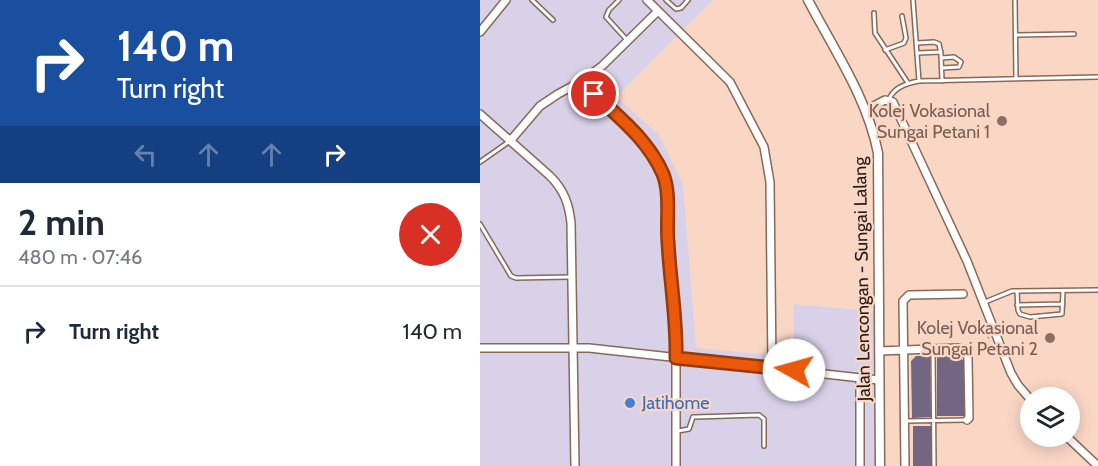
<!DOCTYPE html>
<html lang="en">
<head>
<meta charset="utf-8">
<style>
  :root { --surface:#fff; --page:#f2f2f3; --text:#1f2937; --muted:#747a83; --line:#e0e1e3 }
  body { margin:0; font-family:Cabin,sans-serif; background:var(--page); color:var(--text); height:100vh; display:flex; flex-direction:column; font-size:22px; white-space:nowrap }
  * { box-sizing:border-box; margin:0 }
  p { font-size:20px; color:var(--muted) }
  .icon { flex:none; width:33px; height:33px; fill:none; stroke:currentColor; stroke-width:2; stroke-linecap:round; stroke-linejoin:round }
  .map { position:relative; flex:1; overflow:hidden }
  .sheet { display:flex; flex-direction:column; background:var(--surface); width:480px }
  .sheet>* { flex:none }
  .banner { background:#1a4fa0; color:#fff; overflow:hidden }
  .fabs { position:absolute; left:540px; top:387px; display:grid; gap:12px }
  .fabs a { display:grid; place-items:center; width:60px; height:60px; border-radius:50%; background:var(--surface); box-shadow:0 3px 15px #0003; font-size:30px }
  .pin { position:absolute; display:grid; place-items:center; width:51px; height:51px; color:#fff; margin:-26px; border:3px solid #fff; border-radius:50%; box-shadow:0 2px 6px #0007 }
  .me { position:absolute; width:66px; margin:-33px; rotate:277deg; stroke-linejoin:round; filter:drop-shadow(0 0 4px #0008) }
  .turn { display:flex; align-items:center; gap:21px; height:126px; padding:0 18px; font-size:27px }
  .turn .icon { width:78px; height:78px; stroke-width:2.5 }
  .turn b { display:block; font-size:42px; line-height:51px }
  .lanes { display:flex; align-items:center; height:57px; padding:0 18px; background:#0003; justify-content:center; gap:30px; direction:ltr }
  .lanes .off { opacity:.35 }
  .round { display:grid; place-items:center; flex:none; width:63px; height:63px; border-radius:32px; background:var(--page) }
  .head { display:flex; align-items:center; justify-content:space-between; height:102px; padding:0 18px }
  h1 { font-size:36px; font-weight:700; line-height:45px }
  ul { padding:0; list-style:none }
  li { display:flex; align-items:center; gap:18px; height:90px; padding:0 18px; border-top:2px solid var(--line) }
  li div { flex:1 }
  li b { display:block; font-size:22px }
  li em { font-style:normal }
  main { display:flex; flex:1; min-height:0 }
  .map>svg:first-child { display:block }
</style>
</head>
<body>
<main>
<section class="sheet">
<div class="banner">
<div class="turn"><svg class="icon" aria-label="right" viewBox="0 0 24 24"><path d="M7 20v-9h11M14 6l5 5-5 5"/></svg><div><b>140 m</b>Turn right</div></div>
<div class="lanes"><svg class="icon off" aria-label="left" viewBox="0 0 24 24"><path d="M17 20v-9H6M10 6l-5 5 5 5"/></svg><svg class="icon off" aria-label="ahead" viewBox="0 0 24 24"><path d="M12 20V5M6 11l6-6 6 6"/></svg><svg class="icon off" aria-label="ahead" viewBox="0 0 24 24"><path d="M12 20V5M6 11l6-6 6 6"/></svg><svg class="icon" aria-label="right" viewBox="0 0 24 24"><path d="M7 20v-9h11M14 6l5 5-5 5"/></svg></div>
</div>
<div class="head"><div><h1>2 min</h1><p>480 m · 07:46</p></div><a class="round" style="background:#d93025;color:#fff"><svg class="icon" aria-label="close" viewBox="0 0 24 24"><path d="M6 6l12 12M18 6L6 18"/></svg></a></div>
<ul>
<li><svg class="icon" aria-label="right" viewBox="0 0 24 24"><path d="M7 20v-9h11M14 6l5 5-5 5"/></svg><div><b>Turn right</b></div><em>140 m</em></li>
</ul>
</section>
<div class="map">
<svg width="618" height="466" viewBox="0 0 618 466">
  <rect width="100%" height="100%" fill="#fad7c5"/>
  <path fill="#d8d1e7" d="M 0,0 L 233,0 L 136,97 L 179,135 L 203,185 L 216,348 L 314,357 L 314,304 L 401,312 L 400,466 L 0,466 Z"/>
  <path fill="#726682" d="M 436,356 L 450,356 L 451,417 L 432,418 L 431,361 Z
    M 457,356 L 478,356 L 484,361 L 485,416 L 457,416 Z
    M 433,426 L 452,426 L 452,466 L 433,466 Z"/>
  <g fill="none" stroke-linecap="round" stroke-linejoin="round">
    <defs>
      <path id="service" d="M 52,0 L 73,20
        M 139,0 L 129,10 L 126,17 L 147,40
        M 186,0 L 196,9 L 201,8 L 208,0
        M 433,0 L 439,81
        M 535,0 L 536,79
        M 394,13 L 395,33 L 428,83
        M 536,35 L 594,34
        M 437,43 L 454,42 L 459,44 L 461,54 L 462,81
        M 405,50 L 424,43 L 426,38 L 422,16
        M 438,53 L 461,52
        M 461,58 L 474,57 L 481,62 L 479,67 L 462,68
        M 409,100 C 413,87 427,83 439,81 L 618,77
        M 0,162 L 30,141
        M 0,224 L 31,276 L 36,278 L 90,277
        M 537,291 L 538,310 L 540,314 L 550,317 L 582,314 L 583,291
        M 505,302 L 532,291 L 618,290
        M 537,305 L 583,304
        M 453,351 L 454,466
        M 427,421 L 486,420
        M 198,431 L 209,429 L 213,417 L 216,417 L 279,415 L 284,419 L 284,446"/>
      <path id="minor" d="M 167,0 L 250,82 L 284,147 L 290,182 L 292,368
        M 0,32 L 26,0
        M 102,81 L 159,135 L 169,149 L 185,182 L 196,340 L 196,466
        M 386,110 L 405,100 L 413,102 L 487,261 L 531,373 L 538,385 L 550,399
        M 0,114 L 70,176 C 84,190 89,204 91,223 L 95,466
        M 31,140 L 60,106 L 78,94 L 102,81 L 122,66 L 178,11
        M 0,348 L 109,348 L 399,380
        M 399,351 L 478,348 L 485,350 L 488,358 L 489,418 L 487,420
        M 380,378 L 380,466
        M 586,436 L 618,466
        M 425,466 L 423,301 L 429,295 L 483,294"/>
      <path id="tertiary" d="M 328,0 C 354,50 387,97 398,153 L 400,466"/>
    </defs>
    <use href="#service" stroke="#876959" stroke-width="6"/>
    <use href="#minor" stroke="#876959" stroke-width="10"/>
    <use href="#tertiary" stroke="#876959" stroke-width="11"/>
    <path stroke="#9e8578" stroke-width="1.5" stroke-dasharray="1.5 4.5" stroke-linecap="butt" d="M 492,347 L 511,336"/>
    <use href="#service" stroke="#fff" stroke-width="3"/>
    <use href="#minor" stroke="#fff" stroke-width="7"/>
    <use href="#tertiary" stroke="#fff" stroke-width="8"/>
  </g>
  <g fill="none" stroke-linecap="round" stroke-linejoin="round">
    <defs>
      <path id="route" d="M 114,94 C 140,118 168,140 183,174 C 191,194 186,221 188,242 C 190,281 197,319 196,358 L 314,370"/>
    </defs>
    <use href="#route" stroke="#983908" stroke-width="15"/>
    <use href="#route" stroke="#ea580c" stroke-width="10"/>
  </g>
  <g fill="#8d6e63" stroke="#fad7c5" stroke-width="2">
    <circle cx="522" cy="121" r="6"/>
    <circle cx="570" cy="338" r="6"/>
  </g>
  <circle fill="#3f7fe0" stroke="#fad7c5" stroke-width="2" cx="150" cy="403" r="6"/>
  <g text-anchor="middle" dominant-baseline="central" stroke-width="4.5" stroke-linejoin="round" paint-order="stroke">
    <g font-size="18" fill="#785e54" stroke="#fad7c5" text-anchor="end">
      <text x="510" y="111">Kolej Vokasional<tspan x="510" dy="21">Sungai Petani 1</tspan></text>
      <text x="558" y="328">Kolej Vokasional<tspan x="558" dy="21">Sungai Petani 2</tspan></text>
    </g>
    <g font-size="18" fill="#271b15" stroke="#fad7c5">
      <text transform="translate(382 279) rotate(-91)">Jalan Lencongan - Sungai Lalang</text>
    </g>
    <g font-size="18" fill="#366cbe" stroke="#fad7c5" text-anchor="start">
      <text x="162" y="403">Jatihome</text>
    </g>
  </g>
</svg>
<div class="fabs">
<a><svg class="icon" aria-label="layers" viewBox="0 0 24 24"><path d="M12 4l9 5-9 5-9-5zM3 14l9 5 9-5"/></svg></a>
</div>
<div class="pin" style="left:114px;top:94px;background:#d93025"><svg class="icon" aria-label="arrive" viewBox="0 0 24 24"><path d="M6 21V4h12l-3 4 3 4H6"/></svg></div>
<svg class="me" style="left:314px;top:370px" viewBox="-20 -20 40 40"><circle r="19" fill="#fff"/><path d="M0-13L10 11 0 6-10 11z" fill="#ea580c"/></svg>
</div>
</main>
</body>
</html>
